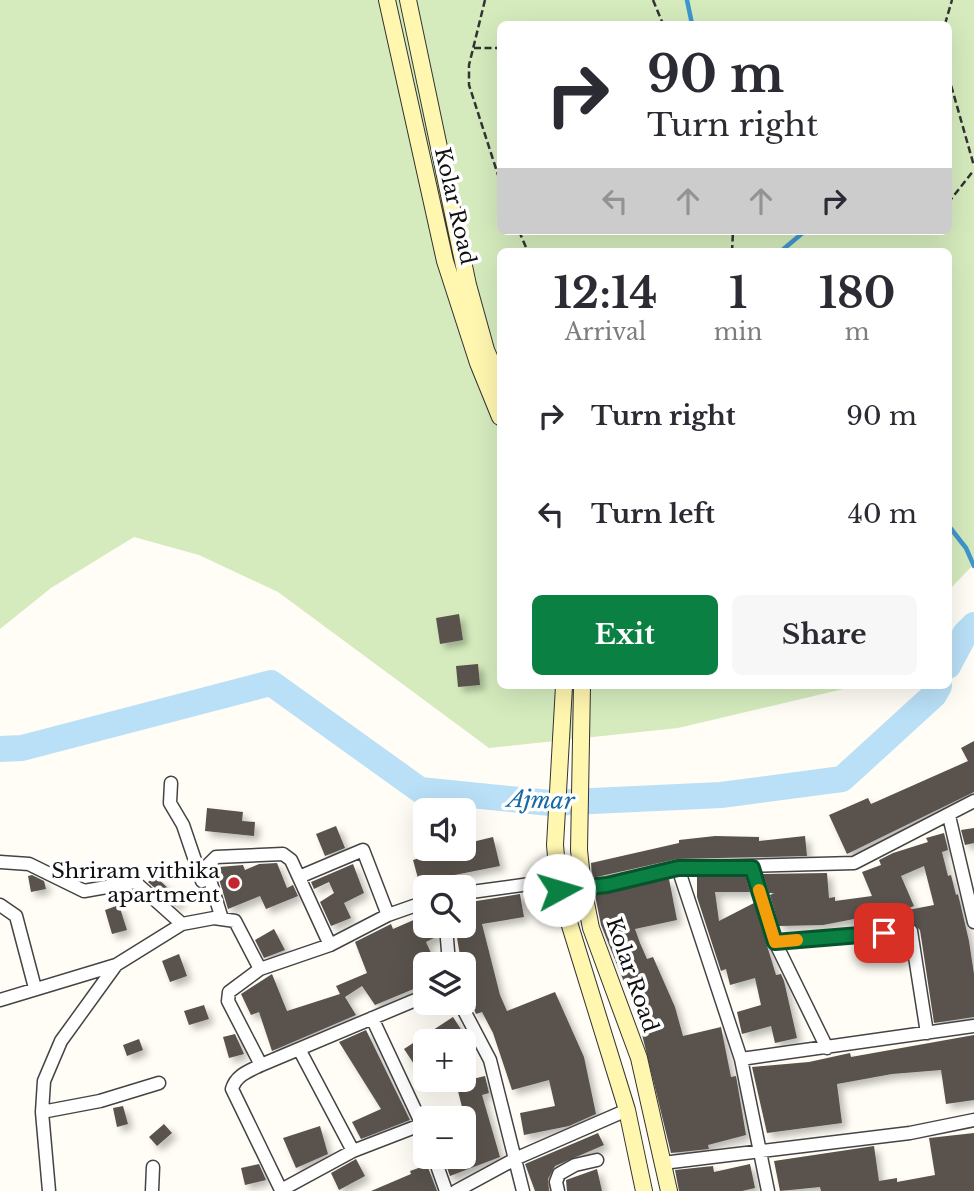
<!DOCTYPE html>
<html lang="en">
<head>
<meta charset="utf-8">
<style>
  :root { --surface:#fff; --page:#f7f7f7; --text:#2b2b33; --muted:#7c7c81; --accent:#0b8043 }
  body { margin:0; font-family:"Libre Baskerville",serif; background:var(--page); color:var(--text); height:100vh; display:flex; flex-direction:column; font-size:26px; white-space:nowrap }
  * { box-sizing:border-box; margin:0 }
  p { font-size:23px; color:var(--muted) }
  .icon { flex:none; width:38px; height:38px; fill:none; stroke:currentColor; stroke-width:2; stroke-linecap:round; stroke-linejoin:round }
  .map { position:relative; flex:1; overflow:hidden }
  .sheet { position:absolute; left:497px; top:248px; width:455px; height:441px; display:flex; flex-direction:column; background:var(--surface); border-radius:10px; box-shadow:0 7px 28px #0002 }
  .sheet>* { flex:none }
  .guide { position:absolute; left:497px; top:21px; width:455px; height:214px; border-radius:10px; box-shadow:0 7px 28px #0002; background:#fff; color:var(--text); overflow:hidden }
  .tools { position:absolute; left:413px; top:798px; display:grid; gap:14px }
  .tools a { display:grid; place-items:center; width:63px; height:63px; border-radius:10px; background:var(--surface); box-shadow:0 7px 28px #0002; font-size:35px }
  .pin { position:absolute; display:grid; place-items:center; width:60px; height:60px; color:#fff; margin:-30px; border-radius:14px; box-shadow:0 4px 10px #0006 }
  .me { position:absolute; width:77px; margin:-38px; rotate:84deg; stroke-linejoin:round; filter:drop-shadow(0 0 5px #0008) }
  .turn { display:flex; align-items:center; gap:24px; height:147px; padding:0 35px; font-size:32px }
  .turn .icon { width:91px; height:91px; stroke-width:2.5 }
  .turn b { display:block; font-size:49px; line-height:60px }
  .lanes { display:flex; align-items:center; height:66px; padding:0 35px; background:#0003; justify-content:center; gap:35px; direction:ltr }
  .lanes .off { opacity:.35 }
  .eta { display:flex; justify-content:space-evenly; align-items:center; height:119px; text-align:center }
  .eta b { font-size:42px; font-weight:700; line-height:49px }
  .action { display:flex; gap:14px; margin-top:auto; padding:14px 35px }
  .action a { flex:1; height:80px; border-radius:10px; background:var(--accent); color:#fff; font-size:28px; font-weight:700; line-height:80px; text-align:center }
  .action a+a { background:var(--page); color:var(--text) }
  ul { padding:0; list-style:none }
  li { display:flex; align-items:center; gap:21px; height:98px; padding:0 35px }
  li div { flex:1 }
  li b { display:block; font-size:26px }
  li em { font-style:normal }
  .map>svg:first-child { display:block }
</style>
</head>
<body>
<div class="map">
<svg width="974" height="1191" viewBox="0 0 974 1191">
  <defs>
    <filter id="shadow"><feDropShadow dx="5" dy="5" stdDeviation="3.5" flood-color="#0004"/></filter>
  </defs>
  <rect width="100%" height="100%" fill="#fffdf5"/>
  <path fill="#d5ebbd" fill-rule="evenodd" d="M 0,0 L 974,0 L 974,564 L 949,590 L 948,252 L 500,252 L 500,686 L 856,686 L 678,728 L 489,748 L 278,592 L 199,555 L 134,537 L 51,588 L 0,629 ZM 500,24 L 948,24 L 948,231 L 500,231 Z"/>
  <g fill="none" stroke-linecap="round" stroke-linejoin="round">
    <path stroke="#3f96cf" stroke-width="4.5" d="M 687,0 L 692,24
      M 780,252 L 805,231
      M 948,525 L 966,548 L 974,566"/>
    <path stroke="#b9e0f7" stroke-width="26" d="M 948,666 L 965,634 L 974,625
      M 0,749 L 22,748 L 271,683 L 420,790 L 550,803 L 721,795 L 842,779 L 934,695 L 939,686"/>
  </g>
  <path fill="#5a524d" filter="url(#shadow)" d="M 459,614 L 463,640 L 440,644 L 436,618 Z
    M 478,664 L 480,685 L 458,687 L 456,666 Z
    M 974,741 L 974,792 L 847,854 L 829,815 L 868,798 L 871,804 L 968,761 L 961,748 Z
    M 207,808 L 243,812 L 242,821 L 255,822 L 254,836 L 205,831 Z
    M 336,826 L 345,848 L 325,856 L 316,834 Z
    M 974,828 L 974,843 L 965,845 L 961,830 Z
    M 944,833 L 948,850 L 942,852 L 948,876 L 951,875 L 956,895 L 958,894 L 969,941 L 974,974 L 974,1017 L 934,1023 L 920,930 L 911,922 L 908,910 L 934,905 L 924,866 L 901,876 L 914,906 L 881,919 L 880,914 L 823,925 L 779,926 L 770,895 L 774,893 L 769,893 L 763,874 L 827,873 L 829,898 L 835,897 L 835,901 L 872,896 L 862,872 L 881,865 L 879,860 L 893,853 L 928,842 L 926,838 Z
    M 715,836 L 759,837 L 759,841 L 805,836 L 807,856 L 677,859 L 592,878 L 591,863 L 679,843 L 679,840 Z
    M 493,837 L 500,866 L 419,882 L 413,860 L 448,849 L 464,849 L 464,844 Z
    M 277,863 L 287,888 L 293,885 L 298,896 L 266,909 L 260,896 L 228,909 L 216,869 L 219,867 L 243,865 L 245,870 L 259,864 Z
    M 353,864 L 364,893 L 344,903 L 351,918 L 331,926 L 320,902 L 334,893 L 329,882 L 314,889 L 311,882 Z
    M 32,875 L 44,881 L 46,889 L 31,892 L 28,876 Z
    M 745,875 L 750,892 L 715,892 L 719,921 L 754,903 L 776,975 L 781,974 L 784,981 L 797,1038 L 775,1043 L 771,1026 L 742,1034 L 737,1012 L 761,1005 L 755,978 L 730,985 L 726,969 L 721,971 L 697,897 L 697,876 Z
    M 155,876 L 181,900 L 175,906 L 148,882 Z
    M 669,879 L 677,920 L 635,929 L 640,943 L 647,959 L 653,957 L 675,1007 L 683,1036 L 721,1027 L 731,1077 L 736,1076 L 746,1135 L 708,1145 L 709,1149 L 671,1153 L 637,1014 L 601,925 L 595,895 Z
    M 520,894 L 524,917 L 482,924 L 500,995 L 507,1011 L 555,992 L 584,1057 L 596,1114 L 569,1126 L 524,1135 L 520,1113 L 555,1106 L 549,1080 L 512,1090 L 493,1033 L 482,1012 L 476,1014 L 466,991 L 455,926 L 464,926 L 464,903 Z
    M 119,905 L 127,930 L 112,934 L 105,910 Z
    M 425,915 L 425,926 L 433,926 L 438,936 L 426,942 L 436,964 L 425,964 L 425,980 L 415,984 L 416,988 L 375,1005 L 362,986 L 345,997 L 356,1015 L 272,1051 L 259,1012 L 251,1015 L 241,994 L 272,974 L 287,1011 L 340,994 L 336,986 L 367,973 L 355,942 L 391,924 L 393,929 Z
    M 274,929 L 285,950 L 264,958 L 255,940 Z
    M 179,954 L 187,976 L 170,982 L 162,961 Z
    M 204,1005 L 209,1019 L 189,1025 L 184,1011 Z
    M 453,1017 L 466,1037 L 458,1041 L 425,1041 L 425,1065 L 418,1070 L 404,1049 Z
    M 366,1030 L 410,1120 L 361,1139 L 352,1122 L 381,1109 L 339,1042 Z
    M 235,1034 L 244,1054 L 229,1058 L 223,1037 Z
    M 974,1035 L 974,1100 L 946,1104 L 941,1070 L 892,1074 L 837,1084 L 842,1123 L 767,1133 L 752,1067 L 809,1062 L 850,1053 L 851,1057 Z
    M 139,1039 L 143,1050 L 127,1056 L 123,1045 Z
    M 485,1076 L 489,1093 L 482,1095 L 500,1157 L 450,1176 L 443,1157 L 464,1157 L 464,1150 L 472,1147 L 456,1083 Z
    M 123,1106 L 128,1124 L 117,1127 L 113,1108 Z
    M 164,1124 L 172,1133 L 157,1146 L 149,1137 Z
    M 320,1126 L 328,1154 L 296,1168 L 283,1138 Z
    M 598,1133 L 604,1145 L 555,1166 L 548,1179 L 549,1191 L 535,1191 L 525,1164 Z
    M 974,1133 L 974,1191 L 821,1191 L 820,1187 L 780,1191 L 774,1161 L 874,1146 L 879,1181 L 897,1178 L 897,1182 L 935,1175 L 929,1138 Z
    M 356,1159 L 365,1176 L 339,1190 L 331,1173 Z
    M 259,1164 L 266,1180 L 245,1185 L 241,1168 Z
    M 750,1164 L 755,1188 L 742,1191 L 679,1191 L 675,1170 L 713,1166 L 714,1172 Z
    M 427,1165 L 437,1191 L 371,1191 L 411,1174 L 410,1171 Z
    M 597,1169 L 602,1191 L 567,1191 L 566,1180 Z"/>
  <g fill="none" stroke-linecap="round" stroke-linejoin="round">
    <defs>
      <path id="street" d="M 171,783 L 170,803 L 183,825 L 202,881
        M 949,816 L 974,922
        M 0,862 L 29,864 L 84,891 L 135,882 L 182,924
        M 678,868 L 741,1059 L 768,1191
        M 752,868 L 775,942 L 827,1048
        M 299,877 L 363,850 L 388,915
        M 559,890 L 607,885 L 678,868 L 854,863 L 974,801
        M 464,893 L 559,880
        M 0,905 L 16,916 L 35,988
        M 222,919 L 206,867 L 216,857 L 283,854 L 291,860 L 330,945
        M 446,926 L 449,964
        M 775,942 L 911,931 L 927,1033
        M 0,1000 L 116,965
        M 460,1003 L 490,1060 L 523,1191
        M 372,1018 L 425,1131
        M 299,1049 L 353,1151
        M 741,1059 L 974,1026
        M 261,1065 L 228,1001 L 229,992 L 260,969 L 330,945 L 388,915 L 425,902
        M 42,1112 L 100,1101 L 159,1083
        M 423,1124 L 353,1151 L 281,1190 L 232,1089 C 236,1075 249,1071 261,1065 L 425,996
        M 434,1157 L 446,1191
        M 663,1163 L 910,1133 L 974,1120
        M 49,1191 L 42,1112 L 44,1081 L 61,1041 L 116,965 L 182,924 L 214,918 L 235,921 L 260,969
        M 152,1191 L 153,1167
        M 456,1191 L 517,1158 L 627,1110
        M 558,1191 L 556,1182 L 559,1174 L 575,1165 L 597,1160"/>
      <path id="secondary" d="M 387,0 L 445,261 L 478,363 L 500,417
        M 408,0 L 468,285 L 486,350 L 500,382
        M 564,686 L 555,845 L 559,890 L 627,1110 L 644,1191
        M 582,686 L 579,850 L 583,888 L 591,928 L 639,1058 L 669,1191"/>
    </defs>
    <use href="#street" stroke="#444" stroke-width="15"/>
    <use href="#secondary" stroke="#333" stroke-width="18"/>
    <path stroke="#333" stroke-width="2.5" stroke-dasharray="7 3.5" stroke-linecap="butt" d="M 485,0 L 469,65 L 469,85 L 500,181
      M 653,0 L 663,24
      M 945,24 L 952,0
      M 474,48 L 500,48
      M 948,65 L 951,85 L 974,166
      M 948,203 L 974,170
      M 519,231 L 528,252
      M 732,252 L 733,231"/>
    <use href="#street" stroke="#fff" stroke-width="12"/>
    <use href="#secondary" stroke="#fff6b0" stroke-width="16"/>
  </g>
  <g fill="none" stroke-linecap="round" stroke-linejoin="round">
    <defs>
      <path id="route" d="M 559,890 L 607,885 L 678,868 L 752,868 L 775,942 L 884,933"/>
    </defs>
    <use href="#route" stroke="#07532c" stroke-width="18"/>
    <use href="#route" stroke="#0b8043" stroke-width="12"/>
    <path stroke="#f59e0b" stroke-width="12" d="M 759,890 L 775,942 L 797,940"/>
  </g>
  <circle fill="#c4262e" stroke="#fff" stroke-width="2.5" cx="234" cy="883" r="7"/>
  <g text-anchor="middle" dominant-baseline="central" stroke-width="7" stroke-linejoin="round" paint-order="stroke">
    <g font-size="21" fill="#111" stroke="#fff">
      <text transform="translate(455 206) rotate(77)">Kolar Road</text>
      <text transform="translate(632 975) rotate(71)">Kolar Road</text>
    </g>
    <g font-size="21" fill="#111" stroke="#fff" text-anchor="end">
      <text x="220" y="871">Shriram vithika<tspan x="220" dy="24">apartment</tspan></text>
    </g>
    <g font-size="23" font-style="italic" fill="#1768a6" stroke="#fff">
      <text transform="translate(541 800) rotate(2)">Ajmar</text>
    </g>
  </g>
</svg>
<div class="tools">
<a><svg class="icon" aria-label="sound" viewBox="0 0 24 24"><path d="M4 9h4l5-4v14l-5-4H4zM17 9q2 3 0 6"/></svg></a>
<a><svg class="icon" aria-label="search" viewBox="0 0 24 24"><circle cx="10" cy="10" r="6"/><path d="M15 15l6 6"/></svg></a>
<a><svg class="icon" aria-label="layers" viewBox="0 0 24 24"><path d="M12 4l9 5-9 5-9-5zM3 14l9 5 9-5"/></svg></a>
<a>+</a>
<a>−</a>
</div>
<div class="pin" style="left:884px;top:933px;background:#d93025"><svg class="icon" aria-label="arrive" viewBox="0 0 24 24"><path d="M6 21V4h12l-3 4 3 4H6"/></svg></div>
<svg class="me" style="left:559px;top:890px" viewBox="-20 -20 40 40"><circle r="19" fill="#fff"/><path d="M0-13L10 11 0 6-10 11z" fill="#0b8043"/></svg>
<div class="guide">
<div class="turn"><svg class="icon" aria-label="right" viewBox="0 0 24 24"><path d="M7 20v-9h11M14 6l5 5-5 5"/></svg><div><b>90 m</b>Turn right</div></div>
<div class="lanes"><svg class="icon off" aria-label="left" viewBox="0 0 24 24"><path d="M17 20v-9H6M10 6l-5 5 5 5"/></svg><svg class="icon off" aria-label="ahead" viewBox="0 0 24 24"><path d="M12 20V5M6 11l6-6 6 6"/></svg><svg class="icon off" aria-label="ahead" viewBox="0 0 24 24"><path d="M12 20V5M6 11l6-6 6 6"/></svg><svg class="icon" aria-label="right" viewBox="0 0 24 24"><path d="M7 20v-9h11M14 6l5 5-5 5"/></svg></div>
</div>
<section class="sheet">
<div class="eta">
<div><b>12:14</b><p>Arrival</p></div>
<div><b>1</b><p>min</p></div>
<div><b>180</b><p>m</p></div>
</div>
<ul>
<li><svg class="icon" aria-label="right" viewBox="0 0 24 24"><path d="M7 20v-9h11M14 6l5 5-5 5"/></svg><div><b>Turn right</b></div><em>90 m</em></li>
<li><svg class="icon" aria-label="left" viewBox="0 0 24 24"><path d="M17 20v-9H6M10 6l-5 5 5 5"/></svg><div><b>Turn left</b></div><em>40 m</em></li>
</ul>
<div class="action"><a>Exit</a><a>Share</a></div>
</section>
</div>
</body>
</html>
